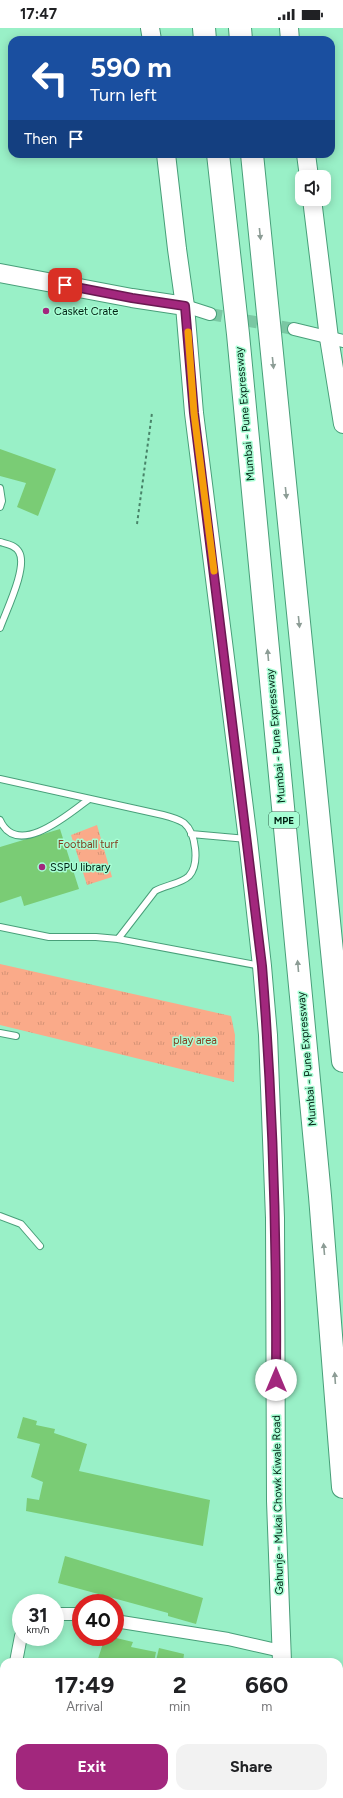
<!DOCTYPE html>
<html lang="en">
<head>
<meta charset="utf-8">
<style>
  :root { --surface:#fff; --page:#f2f2f2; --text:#202124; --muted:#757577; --accent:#a2277d }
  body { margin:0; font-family:Figtree,sans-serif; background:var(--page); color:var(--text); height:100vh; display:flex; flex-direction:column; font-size:15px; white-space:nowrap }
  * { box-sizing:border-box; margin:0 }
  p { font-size:13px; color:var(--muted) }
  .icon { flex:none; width:22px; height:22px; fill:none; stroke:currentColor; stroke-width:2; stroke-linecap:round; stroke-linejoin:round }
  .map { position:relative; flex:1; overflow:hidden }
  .side { position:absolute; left:0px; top:1630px; width:343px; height:140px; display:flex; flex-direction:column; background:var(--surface); border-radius:12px 12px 0 0; box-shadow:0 2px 10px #0003 }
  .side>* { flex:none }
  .banner { position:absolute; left:8px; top:8px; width:327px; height:122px; border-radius:12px; box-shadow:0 2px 10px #0003; background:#1a4fa0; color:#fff; overflow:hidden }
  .controls { position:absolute; left:295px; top:142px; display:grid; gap:8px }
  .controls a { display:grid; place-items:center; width:36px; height:36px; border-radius:8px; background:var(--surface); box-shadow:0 2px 10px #0003; font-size:20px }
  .speed { position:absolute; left:12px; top:1566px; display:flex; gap:8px; font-size:20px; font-weight:700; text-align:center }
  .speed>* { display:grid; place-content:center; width:52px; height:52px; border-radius:50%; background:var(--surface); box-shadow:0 2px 10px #0003; line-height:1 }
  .speed small { font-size:10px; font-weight:400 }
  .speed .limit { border:6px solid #d22; background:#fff; color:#111 }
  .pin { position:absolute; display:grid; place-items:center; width:34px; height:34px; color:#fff; margin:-17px; border-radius:8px; box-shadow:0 2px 6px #0006 }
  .me { position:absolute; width:44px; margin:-22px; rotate:0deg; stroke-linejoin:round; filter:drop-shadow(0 0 3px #0008) }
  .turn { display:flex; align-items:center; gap:14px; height:84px; padding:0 16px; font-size:18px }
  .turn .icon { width:52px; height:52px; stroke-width:2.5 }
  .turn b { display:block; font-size:28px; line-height:34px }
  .then { display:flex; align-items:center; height:38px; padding:0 16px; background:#0003; gap:8px; font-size:15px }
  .eta { display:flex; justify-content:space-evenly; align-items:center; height:68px; text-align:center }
  .eta b { font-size:24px; font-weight:700; line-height:28px }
  .cta { display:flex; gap:8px; margin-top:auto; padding:8px 16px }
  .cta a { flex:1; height:46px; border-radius:12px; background:var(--accent); color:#fff; font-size:16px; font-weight:700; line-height:46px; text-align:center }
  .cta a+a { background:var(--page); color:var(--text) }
  .status { display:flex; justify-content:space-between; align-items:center; height:28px; padding:0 20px; background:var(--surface); direction:ltr }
  .status svg { height:11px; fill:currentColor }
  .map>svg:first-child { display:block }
</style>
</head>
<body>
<div class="status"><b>17:47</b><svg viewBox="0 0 49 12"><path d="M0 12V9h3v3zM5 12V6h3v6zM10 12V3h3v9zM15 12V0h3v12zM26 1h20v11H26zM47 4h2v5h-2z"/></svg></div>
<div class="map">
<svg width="343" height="1770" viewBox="0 0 343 1770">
  <defs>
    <pattern id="grass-tufts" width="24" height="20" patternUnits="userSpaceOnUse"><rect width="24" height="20" fill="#faaa89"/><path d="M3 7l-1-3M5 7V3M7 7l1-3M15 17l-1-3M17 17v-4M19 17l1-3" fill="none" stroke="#d49275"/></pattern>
  </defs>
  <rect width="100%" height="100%" fill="#99f0c7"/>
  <path fill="url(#grass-tufts)" d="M 97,797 L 112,849 L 87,857 L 71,807 Z
    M 0,936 L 231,988 L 235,1007 L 234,1054 L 0,997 Z"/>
  <path fill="#7acc75" d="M 0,421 L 56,441 L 38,488 L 17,479 L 26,455 L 0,448 Z
    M 60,801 L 79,861 L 24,878 L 21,868 L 0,875 L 0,819 Z
    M 23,1389 L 37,1393 L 36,1397 L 55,1401 L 54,1405 L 87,1416 L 79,1443 L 210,1472 L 203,1518 L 26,1483 L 27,1470 L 39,1472 L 43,1454 L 31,1449 L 40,1416 L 17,1410 Z
    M 65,1528 L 203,1570 L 196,1596 L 168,1588 L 168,1585 L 58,1555 Z
    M 105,1609 L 112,1609 L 133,1614 L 131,1619 L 156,1624 L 154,1634 L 97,1634 Z
    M 159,1620 L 184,1626 L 183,1634 L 156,1633 Z"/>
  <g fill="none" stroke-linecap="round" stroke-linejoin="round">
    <path stroke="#7ac7a3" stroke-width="12" stroke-dasharray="12 6" stroke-linecap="butt" d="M 210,286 L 294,301"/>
    <defs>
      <path id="lane" d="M 0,460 L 2,473 L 0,479
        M 0,514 C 7,516 15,517 19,524 C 28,539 6,583 0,600
        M 0,751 L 163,787 C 171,789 178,791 184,795 C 196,805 200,836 189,848 C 181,856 165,857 155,863 L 118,911
        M 0,792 C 17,831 69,786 89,771
        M 191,806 L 247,811
        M 0,899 L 49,909 L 96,909 L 118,911 L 261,938
        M 0,1005 L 16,1008
        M 0,1188 L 21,1196 L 40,1218"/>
      <path id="street" d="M 185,278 L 210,286
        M 294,301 L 343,313
        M 55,1586 L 81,1586
        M 115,1593 L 228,1611 L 281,1623
        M 16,1634 L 21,1608
        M 0,1709 L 4,1702"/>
      <path id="secondary" d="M 150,0 L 152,12
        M 289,0 L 290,12
        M 166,126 L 177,221 L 185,278 L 194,385 L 248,812 L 262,938 L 268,1007 L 275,1190 L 276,1473 L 282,1634
        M 306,126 L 309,149
        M 312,171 L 329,310 L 343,396
        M 0,245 L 132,270 L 185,278
        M 293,1766 L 293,1770"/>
      <path id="highway" d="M 204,0 L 205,12
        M 240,0 L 241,12
        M 218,126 L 238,306 L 320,1168 L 343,1459
        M 252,126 L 343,1033"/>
    </defs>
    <use href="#lane" stroke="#489f79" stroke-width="8"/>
    <use href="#street" stroke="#489f79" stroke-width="14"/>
    <use href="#secondary" stroke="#489f79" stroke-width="20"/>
    <use href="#highway" stroke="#489f79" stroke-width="24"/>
    <path stroke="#498469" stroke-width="2" stroke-dasharray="3 3" stroke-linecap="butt" d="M 137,496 L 152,385"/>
    <use href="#lane" stroke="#fff" stroke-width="6"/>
    <use href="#street" stroke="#fff" stroke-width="12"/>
    <use href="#secondary" stroke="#fff" stroke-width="18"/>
    <use href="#highway" stroke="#fff" stroke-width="22"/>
  </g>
  <defs><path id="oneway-solid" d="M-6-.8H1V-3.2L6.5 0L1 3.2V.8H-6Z"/></defs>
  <g fill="#8c9c95">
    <use href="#oneway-solid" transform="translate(260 206) rotate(84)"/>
    <use href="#oneway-solid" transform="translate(273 335) rotate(84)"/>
    <use href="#oneway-solid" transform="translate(286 465) rotate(84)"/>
    <use href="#oneway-solid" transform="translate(299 594) rotate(84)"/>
    <use href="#oneway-solid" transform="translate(268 627) rotate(-95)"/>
    <use href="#oneway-solid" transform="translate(298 938) rotate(-95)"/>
    <use href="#oneway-solid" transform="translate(324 1221) rotate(-95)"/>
    <use href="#oneway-solid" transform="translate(335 1350) rotate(-94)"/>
  </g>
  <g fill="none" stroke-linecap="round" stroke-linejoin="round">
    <defs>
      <path id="route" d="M 65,257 L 132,270 L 185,278 L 194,385 L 262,938 C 273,1076 277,1214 276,1352"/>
    </defs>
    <use href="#route" stroke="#691951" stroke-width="10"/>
    <use href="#route" stroke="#a2277d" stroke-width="7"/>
    <path stroke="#f59e0b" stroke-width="7" d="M 188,304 L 194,385 L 214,543"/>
  </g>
  <g fill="#a2277d" stroke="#a7fed4" stroke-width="1.5">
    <circle cx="46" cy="283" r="4"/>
    <circle cx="42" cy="839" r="4"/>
  </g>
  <g text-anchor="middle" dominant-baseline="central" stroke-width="3" stroke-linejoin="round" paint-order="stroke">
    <rect fill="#a7fed4" stroke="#32644d" stroke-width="1" x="269" y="784" width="30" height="16" rx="3"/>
    <g font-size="10" font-weight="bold" fill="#002213">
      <text x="284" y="792">MPE</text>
    </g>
    <g font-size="11" fill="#002213" stroke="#a7fed4" text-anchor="start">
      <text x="54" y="283">Casket Crate</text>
      <text x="50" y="839">SSPU library</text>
    </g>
    <g font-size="11" fill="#002213" stroke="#a7fed4">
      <text transform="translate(245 386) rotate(-95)">Mumbai - Pune Expressway</text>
      <text transform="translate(276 708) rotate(-95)">Mumbai - Pune Expressway</text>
      <text transform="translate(307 1031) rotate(-95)">Mumbai - Pune Expressway</text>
      <text transform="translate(278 1477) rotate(-91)">Gahunje - Mukai Chowk Kiwale Road</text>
    </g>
    <g font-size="11" fill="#833e20" stroke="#a7fed4">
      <text x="88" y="816">Football turf</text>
      <text x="195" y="1012">play area</text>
    </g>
  </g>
</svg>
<div class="controls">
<a><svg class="icon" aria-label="sound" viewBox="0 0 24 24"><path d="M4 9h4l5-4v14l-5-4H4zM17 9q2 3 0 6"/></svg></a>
</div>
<div class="speed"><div>31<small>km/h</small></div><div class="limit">40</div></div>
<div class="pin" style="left:65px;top:257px;background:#d93025"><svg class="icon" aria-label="arrive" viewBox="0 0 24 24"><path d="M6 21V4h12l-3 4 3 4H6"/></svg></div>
<svg class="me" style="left:276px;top:1352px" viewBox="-20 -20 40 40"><circle r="19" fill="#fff"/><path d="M0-13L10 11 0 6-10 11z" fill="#a2277d"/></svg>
<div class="banner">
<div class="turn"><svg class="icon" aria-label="left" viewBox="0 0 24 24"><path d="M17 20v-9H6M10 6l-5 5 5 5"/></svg><div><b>590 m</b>Turn left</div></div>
<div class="then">Then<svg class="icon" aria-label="arrive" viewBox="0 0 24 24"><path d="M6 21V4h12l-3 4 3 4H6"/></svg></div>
</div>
<section class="side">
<div class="eta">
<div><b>17:49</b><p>Arrival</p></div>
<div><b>2</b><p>min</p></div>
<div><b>660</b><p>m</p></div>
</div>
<div class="cta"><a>Exit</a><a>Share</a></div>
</section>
</div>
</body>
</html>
